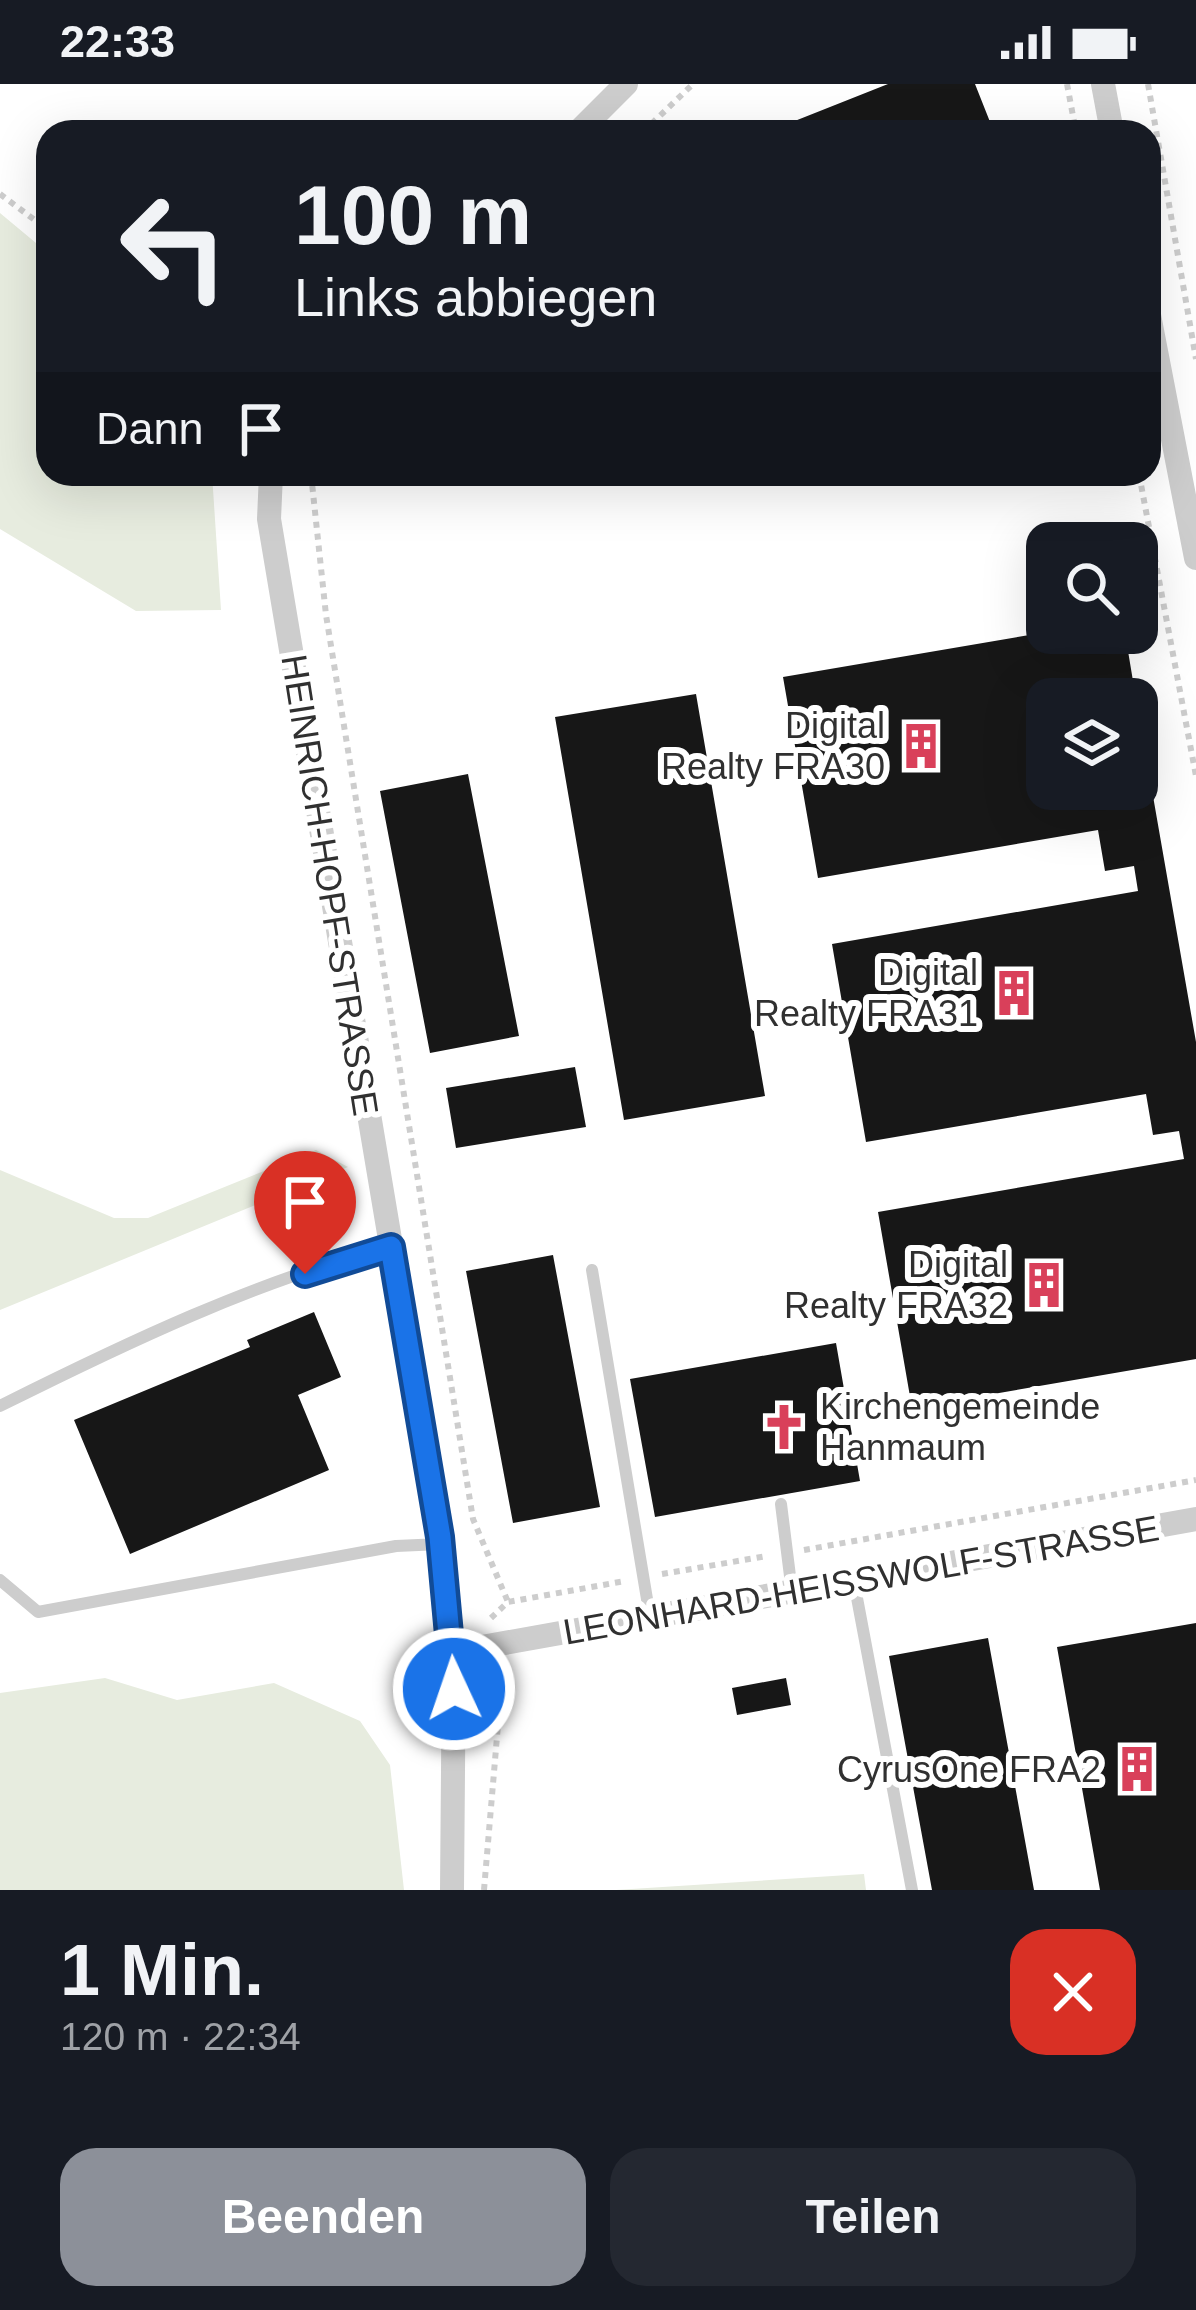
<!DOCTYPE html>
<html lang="de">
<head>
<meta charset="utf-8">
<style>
  :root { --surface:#171b24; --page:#242831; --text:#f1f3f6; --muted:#9ea1a6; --accent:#8c9099 }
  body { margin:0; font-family:Helvetica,sans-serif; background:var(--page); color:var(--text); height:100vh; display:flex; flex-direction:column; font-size:45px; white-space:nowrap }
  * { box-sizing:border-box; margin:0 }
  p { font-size:39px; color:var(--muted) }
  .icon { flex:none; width:66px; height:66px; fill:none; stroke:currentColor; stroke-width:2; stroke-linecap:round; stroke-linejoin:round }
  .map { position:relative; height:1806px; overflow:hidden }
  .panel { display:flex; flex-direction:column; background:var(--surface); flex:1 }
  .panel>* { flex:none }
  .hud { position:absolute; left:36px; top:36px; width:1125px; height:366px; border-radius:36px; box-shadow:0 12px 48px #0002; background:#171b24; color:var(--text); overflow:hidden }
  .buttons { position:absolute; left:1026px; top:438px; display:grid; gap:24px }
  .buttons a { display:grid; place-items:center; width:132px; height:132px; border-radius:24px; background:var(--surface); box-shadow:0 12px 48px #0002; font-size:60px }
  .pin { position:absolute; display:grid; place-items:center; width:102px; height:102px; color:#fff; margin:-123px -51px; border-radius:50% 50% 50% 0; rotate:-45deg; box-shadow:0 0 12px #0007 }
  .pin .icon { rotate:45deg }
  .me { position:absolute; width:132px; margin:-66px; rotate:357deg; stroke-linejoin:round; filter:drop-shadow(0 0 9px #0008) }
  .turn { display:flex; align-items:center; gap:42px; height:252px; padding:0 60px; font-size:54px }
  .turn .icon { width:156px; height:156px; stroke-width:2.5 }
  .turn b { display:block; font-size:84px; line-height:102px }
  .then { display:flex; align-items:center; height:114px; padding:0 60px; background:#0003; gap:24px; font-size:45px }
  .round { display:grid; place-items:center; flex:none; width:126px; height:126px; border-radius:36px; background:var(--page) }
  .headline { display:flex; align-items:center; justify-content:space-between; height:204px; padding:0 60px }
  h1 { font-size:72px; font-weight:700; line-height:90px }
  .action { display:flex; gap:24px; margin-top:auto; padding:24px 60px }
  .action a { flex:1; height:138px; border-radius:36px; background:var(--accent); color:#fff; font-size:48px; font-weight:700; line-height:138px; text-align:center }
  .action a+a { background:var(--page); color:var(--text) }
  .status { display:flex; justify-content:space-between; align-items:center; height:84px; padding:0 60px; background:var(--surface); direction:ltr }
  .status svg { height:33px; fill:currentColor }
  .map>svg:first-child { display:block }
</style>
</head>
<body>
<div class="status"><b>22:33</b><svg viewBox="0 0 49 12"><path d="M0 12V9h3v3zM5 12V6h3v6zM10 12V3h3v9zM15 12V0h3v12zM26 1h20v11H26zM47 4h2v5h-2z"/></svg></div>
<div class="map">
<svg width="1196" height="1806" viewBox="0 0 1196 1806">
  <rect width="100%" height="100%" fill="#fff"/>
  <path fill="#e7ecdf" d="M 0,129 L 48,169 L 48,390 L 212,390 L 221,526 L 136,527 L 0,445 Z
    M 316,1066 L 348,1083 L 0,1226 L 0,1086 L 114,1134 L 148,1134 Z
    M 105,1594 L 177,1616 L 274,1599 L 360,1637 L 390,1681 L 404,1806 L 0,1806 L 0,1609 Z
    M 864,1790 L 866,1806 L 616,1806 Z"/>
  <path fill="#171717" d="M 888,0 L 975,0 L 994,48 L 767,48 Z
    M 1047,548 L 1125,549 L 1136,615 L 1047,615 L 1047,705 L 1137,705 L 1139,632 L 1196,958 L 1196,1275 L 912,1324 L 878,1128 L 1184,1075 L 1179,1047 L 1153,1051 L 1146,1010 L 866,1058 L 832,860 L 1138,807 L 1134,782 L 1105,787 L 1098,746 L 818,794 L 783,593 Z
    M 696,610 L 765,1012 L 624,1036 L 555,633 Z
    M 468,690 L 519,952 L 430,969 L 380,707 Z
    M 575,983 L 586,1043 L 456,1064 L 446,1004 Z
    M 553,1171 L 600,1423 L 513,1439 L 466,1187 Z
    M 314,1228 L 341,1293 L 298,1311 L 329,1386 L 130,1470 L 74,1336 L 250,1263 L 247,1256 Z
    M 836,1259 L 860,1397 L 655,1433 L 630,1295 Z
    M 1196,1539 L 1196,1806 L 1100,1806 L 1057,1563 Z
    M 988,1554 L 1034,1806 L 932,1806 L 889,1572 Z
    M 786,1594 L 791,1621 L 737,1631 L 732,1604 Z"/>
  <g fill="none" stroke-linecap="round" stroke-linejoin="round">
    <path stroke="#cdcdcd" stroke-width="6" stroke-dasharray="6 6" stroke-linecap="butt" d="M 1067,0 L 1076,48
      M 1148,0 L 1196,275
      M 643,48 L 693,0
      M 0,110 L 48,146
      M 311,390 L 326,531 L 473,1435 L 508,1518
      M 1139,390 L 1196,692
      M 804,1466 L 1196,1396
      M 662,1490 L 767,1472
      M 491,1534 L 508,1518 L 625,1497
      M 484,1806 L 503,1582"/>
    <path stroke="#cdcdcd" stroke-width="12" d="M 592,1186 L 650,1533
      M 0,1322 C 118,1263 263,1193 391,1163
      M 781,1420 L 792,1508
      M 0,1496 L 38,1528 L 396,1462 L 441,1460
      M 854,1498 L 912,1806"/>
    <path stroke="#cdcdcd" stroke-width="24" d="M 1103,0 L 1112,48
      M 578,48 L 626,0
      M 1149,231 L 1196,474
      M 271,390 L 269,435 L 440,1453 L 454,1568 L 452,1806
      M 454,1568 L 1196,1435"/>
  </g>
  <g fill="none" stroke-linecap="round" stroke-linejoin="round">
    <defs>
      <path id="route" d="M 305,1190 L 391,1163 L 440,1453 L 454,1605"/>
    </defs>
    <use href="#route" stroke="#114b97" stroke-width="30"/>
    <use href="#route" stroke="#1a73e8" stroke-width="21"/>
  </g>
  <defs>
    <symbol id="building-bare" viewBox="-9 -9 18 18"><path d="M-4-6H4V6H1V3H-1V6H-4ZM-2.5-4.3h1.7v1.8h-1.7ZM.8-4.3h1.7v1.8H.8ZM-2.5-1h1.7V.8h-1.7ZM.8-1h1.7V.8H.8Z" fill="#d9405a" stroke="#fff" stroke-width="2.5" paint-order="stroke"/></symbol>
    <symbol id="church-bare" viewBox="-9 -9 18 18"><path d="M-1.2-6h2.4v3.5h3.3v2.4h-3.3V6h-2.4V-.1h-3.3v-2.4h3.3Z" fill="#d9405a" stroke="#fff" stroke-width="2.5" paint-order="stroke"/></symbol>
  </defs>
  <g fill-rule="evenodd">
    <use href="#building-bare" x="888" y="629" width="66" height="66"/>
    <use href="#building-bare" x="981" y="876" width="66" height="66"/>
    <use href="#building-bare" x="1011" y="1168" width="66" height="66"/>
    <use href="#church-bare" x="751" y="1310" width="66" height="66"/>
    <use href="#building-bare" x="1104" y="1652" width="66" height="66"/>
  </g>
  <g text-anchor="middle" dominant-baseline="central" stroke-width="12" stroke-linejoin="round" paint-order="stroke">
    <g font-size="36" fill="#303030" stroke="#fff" text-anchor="end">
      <text x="885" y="641">Digital<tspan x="885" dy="41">Realty FRA30</tspan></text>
      <text x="978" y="888">Digital<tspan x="978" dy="41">Realty FRA31</tspan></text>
      <text x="1008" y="1180">Digital<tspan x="1008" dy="41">Realty FRA32</tspan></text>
      <text x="820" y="1322" text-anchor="start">Kirchengemeinde<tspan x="820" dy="41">Hanmaum</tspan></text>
      <text x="1101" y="1685">CyrusOne FRA2</text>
    </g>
    <g font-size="36" fill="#303030" stroke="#fff">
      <text transform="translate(330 801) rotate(81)">HEINRICH-HOPF-STRASSE</text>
      <text transform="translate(861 1496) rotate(-10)">LEONHARD-HEISSWOLF-STRASSE</text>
    </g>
  </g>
</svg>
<div class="buttons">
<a><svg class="icon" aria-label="search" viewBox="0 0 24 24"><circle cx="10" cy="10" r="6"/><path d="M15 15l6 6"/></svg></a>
<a><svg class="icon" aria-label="layers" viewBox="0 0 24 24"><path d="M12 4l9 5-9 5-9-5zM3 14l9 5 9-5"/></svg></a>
</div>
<div class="pin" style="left:305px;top:1190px;background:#d93025"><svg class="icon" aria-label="arrive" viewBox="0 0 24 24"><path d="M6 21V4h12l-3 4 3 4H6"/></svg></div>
<svg class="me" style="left:454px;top:1605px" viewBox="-20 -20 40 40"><circle r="17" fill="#1a73e8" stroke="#fff" stroke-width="3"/><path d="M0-11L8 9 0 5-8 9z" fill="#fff"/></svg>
<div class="hud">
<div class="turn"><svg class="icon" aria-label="left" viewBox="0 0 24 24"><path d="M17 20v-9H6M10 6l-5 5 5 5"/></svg><div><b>100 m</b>Links abbiegen</div></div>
<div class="then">Dann<svg class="icon" aria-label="arrive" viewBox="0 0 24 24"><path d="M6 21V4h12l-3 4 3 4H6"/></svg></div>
</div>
</div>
<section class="panel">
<div class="headline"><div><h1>1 Min.</h1><p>120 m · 22:34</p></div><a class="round" style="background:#d93025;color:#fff"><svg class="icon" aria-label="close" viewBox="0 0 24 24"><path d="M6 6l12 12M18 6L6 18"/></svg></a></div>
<div class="action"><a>Beenden</a><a>Teilen</a></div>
</section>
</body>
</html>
